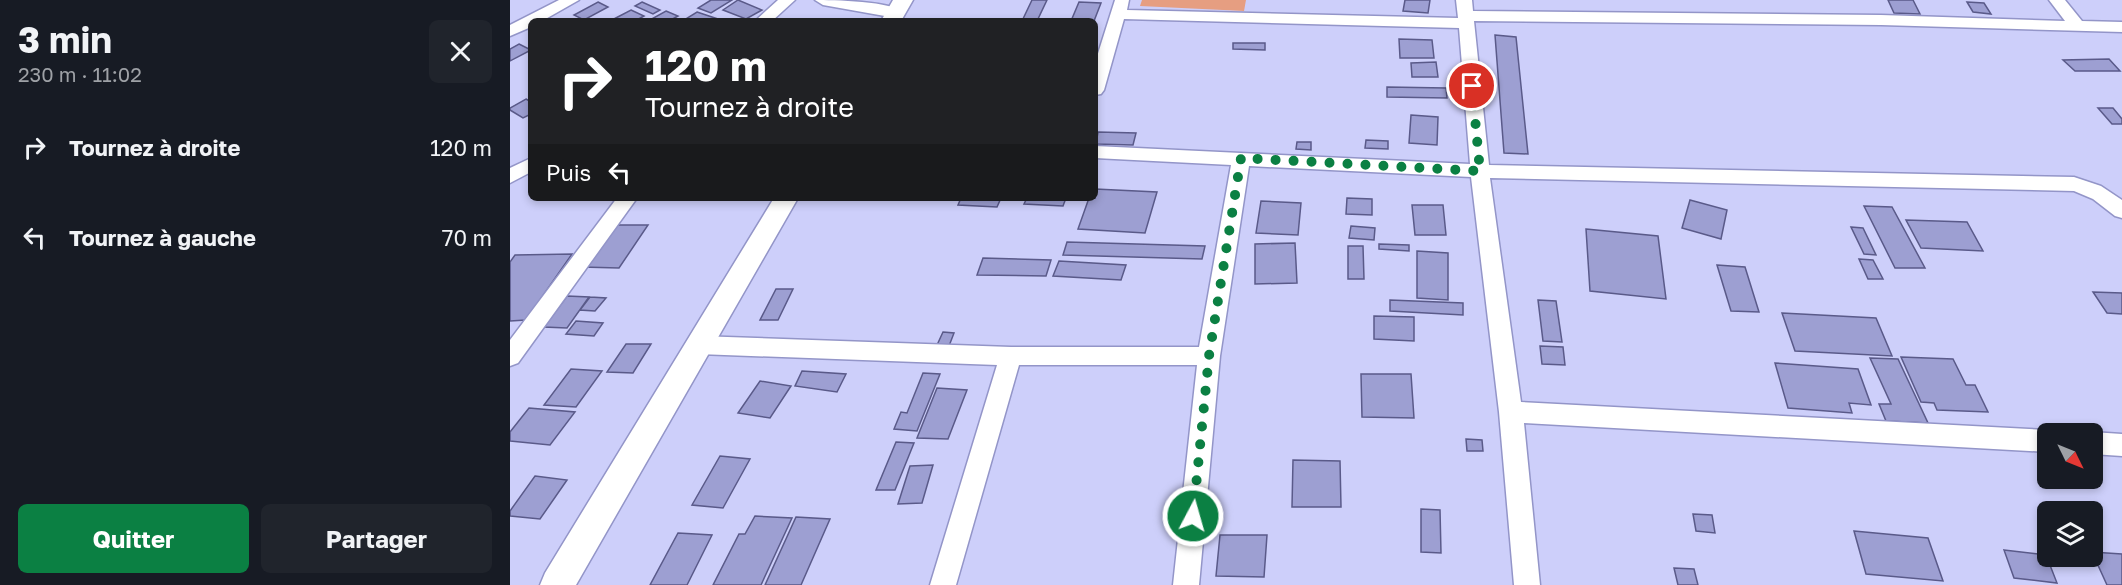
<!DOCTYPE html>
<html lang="fr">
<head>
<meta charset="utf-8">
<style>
  :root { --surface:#171b24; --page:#20242c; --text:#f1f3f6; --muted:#9ea1a6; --accent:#0b8043 }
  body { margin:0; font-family:"Golos Text",sans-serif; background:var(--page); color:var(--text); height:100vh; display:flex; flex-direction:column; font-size:22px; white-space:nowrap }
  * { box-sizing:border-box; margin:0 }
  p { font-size:20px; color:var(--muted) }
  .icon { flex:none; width:33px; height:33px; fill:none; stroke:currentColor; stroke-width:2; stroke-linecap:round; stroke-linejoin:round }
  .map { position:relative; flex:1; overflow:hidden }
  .drawer { display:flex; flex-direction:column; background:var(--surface); width:510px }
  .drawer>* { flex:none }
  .banner { position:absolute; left:18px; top:18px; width:570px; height:183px; border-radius:9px; box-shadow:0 3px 9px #0003; background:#202124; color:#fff; overflow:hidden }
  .needle { width:39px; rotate:133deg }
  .tools { position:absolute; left:1527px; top:423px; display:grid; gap:12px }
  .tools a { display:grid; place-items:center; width:66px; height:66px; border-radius:9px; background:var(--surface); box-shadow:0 3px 9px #0003; font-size:30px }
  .pin { position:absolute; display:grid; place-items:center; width:51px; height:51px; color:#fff; margin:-26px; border:3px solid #fff; border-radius:50%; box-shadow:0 2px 6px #0007 }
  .me { position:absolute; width:66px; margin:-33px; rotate:6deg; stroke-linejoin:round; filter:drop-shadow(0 0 4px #0008) }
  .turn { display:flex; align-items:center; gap:21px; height:126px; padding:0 18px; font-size:27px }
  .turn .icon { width:78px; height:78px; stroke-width:2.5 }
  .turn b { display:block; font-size:42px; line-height:51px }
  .then { display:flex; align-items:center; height:57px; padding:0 18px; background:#0003; gap:12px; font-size:22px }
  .round { display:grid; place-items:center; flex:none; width:63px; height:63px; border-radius:9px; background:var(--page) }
  .summary { display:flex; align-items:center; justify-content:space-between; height:102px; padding:0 18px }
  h1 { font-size:36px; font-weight:700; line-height:45px }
  .cta { display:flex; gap:12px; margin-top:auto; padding:12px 18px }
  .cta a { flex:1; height:69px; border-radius:9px; background:var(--accent); color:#fff; font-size:24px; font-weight:700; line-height:69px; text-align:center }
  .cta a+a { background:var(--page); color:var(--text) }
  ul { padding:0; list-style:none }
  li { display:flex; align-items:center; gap:18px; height:90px; padding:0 18px }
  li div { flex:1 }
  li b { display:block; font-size:22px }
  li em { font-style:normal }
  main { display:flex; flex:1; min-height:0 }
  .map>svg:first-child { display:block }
</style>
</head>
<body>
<main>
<section class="drawer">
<div class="summary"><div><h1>3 min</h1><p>230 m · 11:02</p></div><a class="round"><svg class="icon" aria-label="close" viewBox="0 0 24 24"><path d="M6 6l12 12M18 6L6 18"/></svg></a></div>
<ul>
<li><svg class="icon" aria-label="right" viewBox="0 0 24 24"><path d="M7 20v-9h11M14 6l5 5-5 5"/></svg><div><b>Tournez à droite</b></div><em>120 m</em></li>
<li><svg class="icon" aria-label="left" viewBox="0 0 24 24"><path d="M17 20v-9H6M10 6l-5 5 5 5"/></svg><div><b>Tournez à gauche</b></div><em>70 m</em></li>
</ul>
<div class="cta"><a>Quitter</a><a>Partager</a></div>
</section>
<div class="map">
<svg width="1612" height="585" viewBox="0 0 1612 585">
  <rect width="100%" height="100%" fill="#cdcffa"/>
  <path fill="#e69e81" d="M 632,0 L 736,0 L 734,11 L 630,6 Z"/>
  <path fill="#9d9fd2" stroke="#5a5a89" stroke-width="1.5" d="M 201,0 L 222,0 L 201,13 L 188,8 Z
    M 228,0 L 252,10 L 236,19 L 213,10 Z
    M 522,0 L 537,0 L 527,21 L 512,21 Z
    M 895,0 L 920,0 L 918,13 L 893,11 Z
    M 1378,0 L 1403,0 L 1410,14 L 1384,13 Z
    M 88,2 L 98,7 L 74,20 L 64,15 Z
    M 132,2 L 150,10 L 143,14 L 125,6 Z
    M 569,2 L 591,3 L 584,21 L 561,21 Z
    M 1457,2 L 1474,3 L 1481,14 L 1463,12 Z
    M 121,10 L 134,16 L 125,21 L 100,21 Z
    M 156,11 L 168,16 L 159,21 L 138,21 Z
    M 187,12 L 214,21 L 174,20 Z
    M 985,35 L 1006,37 L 1018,154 L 994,153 Z
    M 889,39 L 922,40 L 924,58 L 890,58 Z
    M 723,43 L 755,43 L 755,50 L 723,49 Z
    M 9,44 L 21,50 L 0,61 L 0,49 Z
    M 1599,59 L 1610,71 L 1565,71 L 1553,60 Z
    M 926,62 L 928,77 L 902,77 L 901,63 Z
    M 877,87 L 936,88 L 937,98 L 877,97 Z
    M 16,99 L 21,102 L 21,114 L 13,118 L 0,110 L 0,108 Z
    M 1588,108 L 1603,108 L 1612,119 L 1612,124 L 1602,124 Z
    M 901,115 L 928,117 L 927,145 L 899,143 Z
    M 588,132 L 626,133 L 623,145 L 586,144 Z
    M 856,140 L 878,141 L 878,149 L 855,148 Z
    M 787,142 L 801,142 L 801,150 L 786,149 Z
    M 585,189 L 647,192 L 635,233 L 568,229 L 579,198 L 585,198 Z
    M 451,198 L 491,198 L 487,207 L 448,205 Z
    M 517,198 L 556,198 L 553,206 L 514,204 Z
    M 837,198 L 862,199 L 862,215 L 836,214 Z
    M 1180,200 L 1217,210 L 1211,239 L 1172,228 Z
    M 751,201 L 791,203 L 788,235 L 746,233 Z
    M 902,205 L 933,205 L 936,235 L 905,235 Z
    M 1354,206 L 1382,207 L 1415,268 L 1385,268 Z
    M 1396,220 L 1457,222 L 1473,251 L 1411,248 Z
    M 103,225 L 138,225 L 109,268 L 72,267 Z
    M 841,226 L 865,228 L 864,240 L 839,238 Z
    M 1341,227 L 1353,228 L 1366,255 L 1354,254 Z
    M 1076,229 L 1148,236 L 1156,299 L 1080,291 Z
    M 557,242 L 695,246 L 692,259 L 553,255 Z
    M 785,243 L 787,283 L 745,284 L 745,244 Z
    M 869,244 L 899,245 L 899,251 L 869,249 Z
    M 838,246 L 853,246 L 854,279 L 838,279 Z
    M 907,251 L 938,253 L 938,300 L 907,298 Z
    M 62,254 L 16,320 L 0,321 L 0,262 L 5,255 Z
    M 473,258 L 541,260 L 536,276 L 467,275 Z
    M 1349,259 L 1363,260 L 1373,279 L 1358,279 Z
    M 549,261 L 616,265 L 611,280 L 543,276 Z
    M 1207,265 L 1235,267 L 1249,312 L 1221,311 Z
    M 266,289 L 283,289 L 268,320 L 250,320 Z
    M 1583,292 L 1612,293 L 1612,314 L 1597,313 Z
    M 57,296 L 79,297 L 57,328 L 34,327 Z
    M 80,297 L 96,298 L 85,311 L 70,310 Z
    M 880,300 L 953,303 L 953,315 L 880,311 Z
    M 1028,300 L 1046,301 L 1052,342 L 1033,341 Z
    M 1272,313 L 1366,318 L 1382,356 L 1285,351 Z
    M 864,316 L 904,317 L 904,341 L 864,339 Z
    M 66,321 L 93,323 L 84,336 L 56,334 Z
    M 433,332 L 444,333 L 439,346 L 427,345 Z
    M 116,344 L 141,344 L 123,373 L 97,372 Z
    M 1030,346 L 1053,347 L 1055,365 L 1032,364 Z
    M 1391,357 L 1443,359 L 1456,385 L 1465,385 L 1478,412 L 1427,410 L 1424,403 L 1411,402 Z
    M 1360,358 L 1388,359 L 1418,423 L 1376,421 L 1369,404 L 1381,404 Z
    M 1265,363 L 1348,369 L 1361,405 L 1339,403 L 1342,413 L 1278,408 Z
    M 61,369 L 92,371 L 66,407 L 34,405 Z
    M 292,371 L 336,374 L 327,392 L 285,386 Z
    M 413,373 L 430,374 L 407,431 L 384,429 L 391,412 L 397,413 Z
    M 851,374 L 901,374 L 904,418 L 852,417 Z
    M 250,381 L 281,386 L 260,418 L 228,413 Z
    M 427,388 L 457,390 L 438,439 L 407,438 Z
    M 19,408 L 65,412 L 40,445 L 0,441 L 0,432 Z
    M 956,439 L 972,440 L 973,451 L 957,451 Z
    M 386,442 L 404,443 L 385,490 L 366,490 Z
    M 210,456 L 240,459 L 213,508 L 182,505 Z
    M 783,460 L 830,461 L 831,507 L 782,507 Z
    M 423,465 L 412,503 L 388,504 L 400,466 Z
    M 25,476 L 57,480 L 30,519 L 0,516 L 0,511 Z
    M 911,509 L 930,510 L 931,553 L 911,552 Z
    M 1183,514 L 1202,515 L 1205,533 L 1186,531 Z
    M 245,516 L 282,518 L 251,585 L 203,585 L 229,534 L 235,534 Z
    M 286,517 L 320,519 L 291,585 L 255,585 Z
    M 1344,531 L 1418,538 L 1433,581 L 1356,574 Z
    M 168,533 L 202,535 L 177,585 L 140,585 Z
    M 710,535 L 757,535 L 754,577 L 706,576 Z
    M 1494,550 L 1536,555 L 1547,583 L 1504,578 Z
    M 1582,552 L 1612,554 L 1612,585 L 1597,585 Z
    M 1164,568 L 1184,569 L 1188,585 L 1168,585 Z"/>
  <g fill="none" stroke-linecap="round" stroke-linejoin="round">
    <defs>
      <path id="minor" d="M 49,0 L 69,0 L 32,21 L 21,21 L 21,27 L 0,36 L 0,25 Z
        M 268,0 L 285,0 L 262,21 L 245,21 Z
        M 305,0 C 322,0 384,1 394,13 L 386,18 L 313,5 Z
        M 605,0 L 619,0 L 617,10 L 948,18 L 946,0 L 962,0 L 963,11 L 1371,15 L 1555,21 L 1539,0 L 1555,0 L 1572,21 L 1612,22 L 1612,32 L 1371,25 L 964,21 L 979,165 L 1564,177 L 1591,186 L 1612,200 L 1612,218 L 1605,216 L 1583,199 L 1564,191 L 980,178 L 1011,402 L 1538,430 L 1546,434 L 1538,434 L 1538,452 L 1014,423 L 1030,585 L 1004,585 L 989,412 L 961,177 L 739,166 L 710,356 L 689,585 L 663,585 L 687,365 L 509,365 L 446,585 L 420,585 L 487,365 L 188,354 L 180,351 L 177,345 L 180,339 L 188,336 L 501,347 L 689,347 L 721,165 L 585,158 L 585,146 L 960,164 L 949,28 L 614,19 L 594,90 L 591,94 L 585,95 L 585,63 Z
        M 21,158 L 21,172 L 0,183 L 0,168 Z
        M 107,198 L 127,198 L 8,363 L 0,366 L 0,340 Z
        M 1582,432 L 1612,434 L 1612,456 L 1582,454 L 1582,434 L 1579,434 Z"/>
      <path id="tertiary" d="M 383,0 L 403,0 L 391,21 L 371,21 Z
        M 264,198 L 288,198 L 66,585 L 30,585 L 35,573 Z"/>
    </defs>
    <use href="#minor" stroke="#9395c8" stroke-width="3"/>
    <use href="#tertiary" stroke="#9395c8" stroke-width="3"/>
    <use href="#minor" fill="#fff" fill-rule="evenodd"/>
    <use href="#tertiary" fill="#fff" fill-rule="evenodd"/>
  </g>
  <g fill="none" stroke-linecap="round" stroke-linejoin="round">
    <path stroke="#0b8043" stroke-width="10" stroke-dasharray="0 18" d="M 683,516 L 699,356 L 731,158 L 970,171 L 962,86"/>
  </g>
</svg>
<div class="tools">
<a><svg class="needle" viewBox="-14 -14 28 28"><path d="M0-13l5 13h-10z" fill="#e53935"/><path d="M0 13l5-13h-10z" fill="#9ea1a6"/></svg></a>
<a><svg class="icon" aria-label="layers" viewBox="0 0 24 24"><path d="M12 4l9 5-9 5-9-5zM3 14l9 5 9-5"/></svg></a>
</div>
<div class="pin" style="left:962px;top:86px;background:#d93025"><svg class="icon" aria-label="arrive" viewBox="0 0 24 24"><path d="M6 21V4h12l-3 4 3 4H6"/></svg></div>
<svg class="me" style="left:683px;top:516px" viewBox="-20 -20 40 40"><circle r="17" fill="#0b8043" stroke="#fff" stroke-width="3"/><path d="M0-11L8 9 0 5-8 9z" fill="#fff"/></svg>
<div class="banner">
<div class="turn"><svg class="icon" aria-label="right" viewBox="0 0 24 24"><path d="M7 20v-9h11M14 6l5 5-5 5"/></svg><div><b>120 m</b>Tournez à droite</div></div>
<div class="then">Puis<svg class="icon" aria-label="left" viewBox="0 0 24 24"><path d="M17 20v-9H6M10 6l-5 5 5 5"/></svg></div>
</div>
</div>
</main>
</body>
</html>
